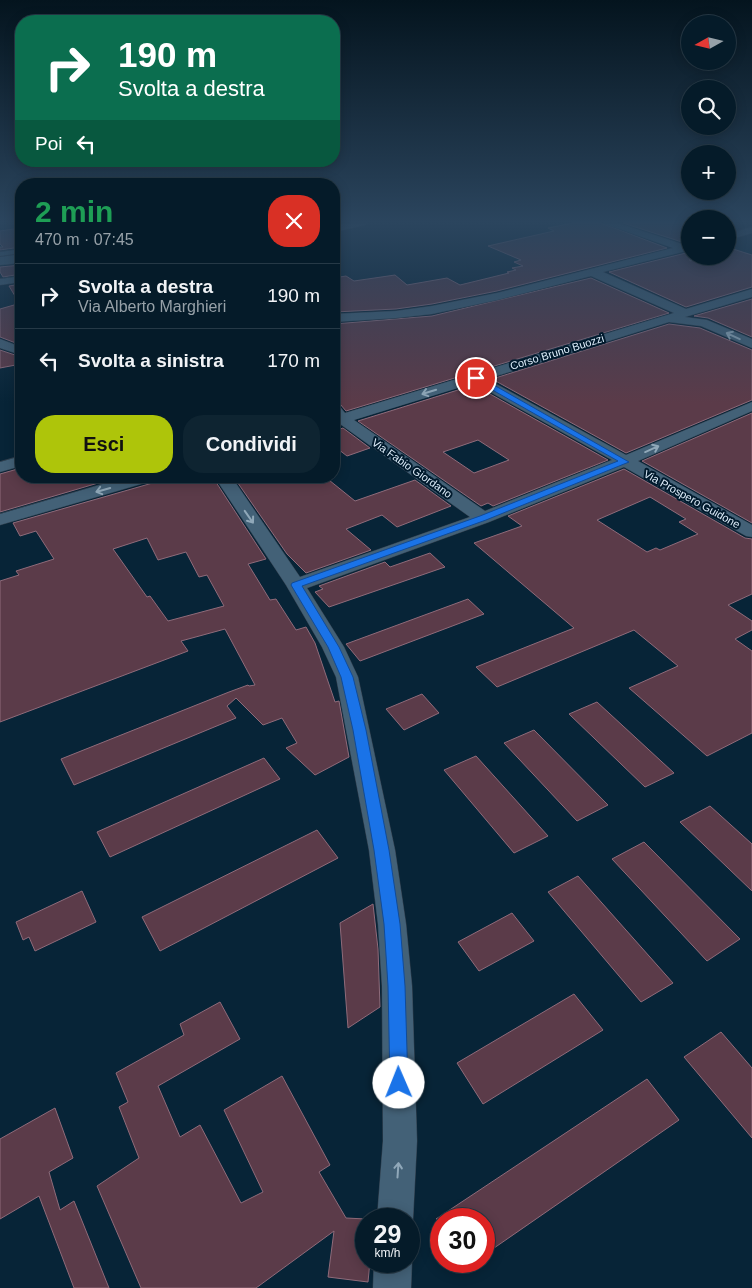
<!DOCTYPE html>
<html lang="it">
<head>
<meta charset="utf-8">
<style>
  :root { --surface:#051b29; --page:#0e2431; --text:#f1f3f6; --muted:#97a1a8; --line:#263946; --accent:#aec50a }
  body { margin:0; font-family:Arial,sans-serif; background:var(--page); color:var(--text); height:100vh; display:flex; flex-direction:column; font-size:19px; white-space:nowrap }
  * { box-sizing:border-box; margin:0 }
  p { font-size:16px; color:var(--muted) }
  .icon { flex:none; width:28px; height:28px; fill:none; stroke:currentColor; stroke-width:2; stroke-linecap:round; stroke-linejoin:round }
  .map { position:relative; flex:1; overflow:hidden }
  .details { position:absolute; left:15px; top:178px; width:325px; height:305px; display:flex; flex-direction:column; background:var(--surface); border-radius:20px; box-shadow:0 2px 12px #0003,0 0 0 1px var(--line) }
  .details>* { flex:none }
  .top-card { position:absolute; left:15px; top:15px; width:325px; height:152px; border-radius:20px; box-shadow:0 2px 12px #0003,0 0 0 1px var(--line); background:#0b6e4f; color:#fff; overflow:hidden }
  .needle { width:32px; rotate:262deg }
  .tools { position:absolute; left:681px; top:15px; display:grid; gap:10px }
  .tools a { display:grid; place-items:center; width:55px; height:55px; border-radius:50%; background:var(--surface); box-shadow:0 2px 12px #0003,0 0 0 1px var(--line); font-size:25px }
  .speed { position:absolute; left:355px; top:1208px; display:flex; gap:10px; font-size:25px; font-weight:700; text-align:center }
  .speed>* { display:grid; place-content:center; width:65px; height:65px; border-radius:50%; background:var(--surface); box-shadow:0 2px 12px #0003,0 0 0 1px var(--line); line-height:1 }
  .speed small { font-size:12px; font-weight:400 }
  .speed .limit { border:8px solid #d22; background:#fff; color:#111 }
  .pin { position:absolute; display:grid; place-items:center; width:42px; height:42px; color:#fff; margin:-21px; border:2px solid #fff; border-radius:50%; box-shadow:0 1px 5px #0007 }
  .me { position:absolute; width:55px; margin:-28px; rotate:359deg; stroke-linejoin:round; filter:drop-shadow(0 0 4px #0008) }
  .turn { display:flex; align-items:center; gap:18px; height:105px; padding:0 20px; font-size:22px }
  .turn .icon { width:65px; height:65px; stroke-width:2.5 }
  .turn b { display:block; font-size:35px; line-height:42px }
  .then { display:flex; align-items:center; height:48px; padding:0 20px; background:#0003; gap:10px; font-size:19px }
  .round { display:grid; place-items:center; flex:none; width:52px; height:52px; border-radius:20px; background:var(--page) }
  .overview { display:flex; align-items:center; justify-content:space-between; height:85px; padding:0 20px }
  h1 { font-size:30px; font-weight:700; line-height:38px; color:#1e9e55 }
  .action { display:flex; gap:10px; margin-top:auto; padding:10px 20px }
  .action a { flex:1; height:58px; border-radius:20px; background:var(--accent); color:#111; font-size:20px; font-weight:700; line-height:58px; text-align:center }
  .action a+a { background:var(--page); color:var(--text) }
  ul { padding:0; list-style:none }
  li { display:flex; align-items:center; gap:15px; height:65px; padding:0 20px; border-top:1px solid var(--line) }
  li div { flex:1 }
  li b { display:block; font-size:19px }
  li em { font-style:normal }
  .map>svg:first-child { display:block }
</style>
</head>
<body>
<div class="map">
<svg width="752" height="1288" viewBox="0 0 752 1288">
  <rect width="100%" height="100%" fill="#072437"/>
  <path fill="#5b3b49" stroke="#8f6b7a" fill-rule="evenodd" d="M 573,223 L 601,223 L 667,248 L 497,291 L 432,304 L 396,309 L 334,312 L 334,278 L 346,276 L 354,281 L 395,275 L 407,285 L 447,278 L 460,285 L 509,273 L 507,272 L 516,270 L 512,268 L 523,266 L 514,262 L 521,260 L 488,246 L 554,231 L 548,228 Z
    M 623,223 L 690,223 L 690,242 L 685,243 Z
    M 21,228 L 21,247 L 0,250 L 0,247 L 3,247 L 0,244 L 0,231 Z
    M 733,249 L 752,255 L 752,287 L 686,307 L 609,272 L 690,252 L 690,261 L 706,256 L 728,256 L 728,250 Z
    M 21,265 L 21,274 L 3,277 L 0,272 L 0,267 Z
    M 591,278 L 669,313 L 346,411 L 334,397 L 334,324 L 432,316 Z
    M 21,284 L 21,306 L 9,286 Z
    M 752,299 L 752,337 L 708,318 L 694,316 Z
    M 14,305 L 21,310 L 21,345 L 0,337 L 0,309 Z
    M 669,324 L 700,328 L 752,350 L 752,400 L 626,453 L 492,379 Z
    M 0,350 L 21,357 L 21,364 L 0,368 Z
    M 474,385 L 608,460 L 493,506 L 488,503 L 481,506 L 358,421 ZM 478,440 L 509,460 L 474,473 L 443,452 Z
    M 752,413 L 752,523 L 642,461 Z
    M 343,428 L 370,448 L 347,456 L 334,446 L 334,431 Z
    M 21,468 L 21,476 L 122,476 L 0,512 L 0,474 Z
    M 624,469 L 745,538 L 752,539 L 752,594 L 728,605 L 752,621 L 752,630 L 735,639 L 752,651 L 752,733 L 707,756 L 629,688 L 678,666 L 634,630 L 497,687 L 476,667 L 574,628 L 474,543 L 522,526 L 508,516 ZM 650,497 L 686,519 L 679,522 L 698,534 L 660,550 L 656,548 L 647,552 L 597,520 Z
    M 159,476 L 212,476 L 266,559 L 248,564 L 270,600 L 276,599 L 296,630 L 306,627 L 315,643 L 335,702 L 339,701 L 349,757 L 315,775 L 286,748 L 297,743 L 282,718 L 263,725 L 236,698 L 227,706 L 236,718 L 74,785 L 61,759 L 229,692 L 248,685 L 249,686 L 255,685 L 225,629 L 181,641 L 188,651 L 0,722 L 0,581 L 19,575 L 16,571 L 54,559 L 36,531 L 20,536 L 13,523 L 156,482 ZM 147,538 L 158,560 L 186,552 L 199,577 L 207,575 L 224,606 L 168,621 L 150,596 L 147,597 L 113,549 Z
    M 233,476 L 324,476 L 355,501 L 415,480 L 451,506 L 397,527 L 382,515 L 346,529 L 371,550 L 306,573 L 287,554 Z
    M 430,553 L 445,567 L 329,607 L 315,592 L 323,589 L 319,586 L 385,562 L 390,567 Z
    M 468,599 L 484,614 L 360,661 L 346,644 Z
    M 422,694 L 439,713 L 404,730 L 386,709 Z
    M 597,702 L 674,773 L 645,787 L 569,714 Z
    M 534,730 L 608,805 L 577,821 L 504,743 Z
    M 476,756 L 548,836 L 514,853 L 444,770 Z
    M 264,758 L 280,779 L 110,857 L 97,832 Z
    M 710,806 L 752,844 L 752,891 L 680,822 Z
    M 317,830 L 338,858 L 160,951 L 142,917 Z
    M 644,842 L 740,939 L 707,961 L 612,859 Z
    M 578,876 L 673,983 L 641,1002 L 548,892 Z
    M 82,891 L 96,922 L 35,951 L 29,937 L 23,940 L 16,922 Z
    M 373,904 L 378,949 L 380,1007 L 348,1028 L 340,923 Z
    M 512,913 L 534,941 L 479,971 L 458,942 Z
    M 574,994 L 603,1030 L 483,1104 L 457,1063 Z
    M 220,1002 L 240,1039 L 158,1086 L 180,1137 L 200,1125 L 241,1203 L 263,1192 L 224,1110 L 282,1076 L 330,1165 L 319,1172 L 346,1218 L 366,1219 L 366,1261 L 370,1261 L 368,1282 L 328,1277 L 334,1231 L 256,1288 L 141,1288 L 97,1186 L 139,1158 L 119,1107 L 128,1102 L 116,1073 L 184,1035 L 180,1024 Z
    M 721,1032 L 752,1068 L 752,1138 L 684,1057 Z
    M 647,1079 L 679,1120 L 484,1255 L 484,1219 L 436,1219 Z
    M 55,1108 L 73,1158 L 49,1172 L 60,1210 L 74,1201 L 109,1288 L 74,1288 L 39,1196 L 0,1219 L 0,1139 Z"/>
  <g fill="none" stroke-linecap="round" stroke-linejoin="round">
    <defs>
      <path id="lane" d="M 21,249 L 21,253 L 0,256 L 0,252 Z
        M 21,259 L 21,263 L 0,265 L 0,261 Z"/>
      <path id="street" d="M 349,223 L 367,223 L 365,225 L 334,232 L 334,226 Z
        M 603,223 L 617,223 L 685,245 L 690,244 L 690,250 L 603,272 L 686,309 L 752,289 L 752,297 L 685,317 L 707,320 L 752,339 L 752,348 L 701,326 L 669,322 L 487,379 L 626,455 L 752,402 L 752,411 L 638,461 L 752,525 L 752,537 L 746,536 L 624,467 L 489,522 L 307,588 L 344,647 L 358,677 L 395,850 L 406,924 L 412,986 L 417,1141 L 413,1219 L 409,1230 L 409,1219 L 377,1219 L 383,1141 L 382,986 L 378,924 L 369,850 L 336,677 L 322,647 L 286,585 L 214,476 L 231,476 L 300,577 L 470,517 L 340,424 L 334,425 L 334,407 L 341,408 L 345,413 L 674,313 L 591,276 L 497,300 L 432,314 L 396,318 L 334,322 L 334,314 L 396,311 L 432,306 L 497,293 L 673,248 ZM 474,383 L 612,460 L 485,511 L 354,420 Z
        M 752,227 L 752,233 L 728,240 L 728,234 Z
        M 21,254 L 21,260 L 0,263 L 0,257 Z
        M 21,276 L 21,282 L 0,285 L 0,279 Z
        M 0,339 L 21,347 L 21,355 L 0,348 Z
        M 21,456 L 21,466 L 0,472 L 0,462 Z
        M 130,476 L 157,476 L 155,480 L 0,525 L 0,514 Z
        M 409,1253 L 412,1261 L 411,1288 L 373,1288 L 374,1261 L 409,1261 Z"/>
    </defs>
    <use href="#lane" stroke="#313e4c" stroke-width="1"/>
    <use href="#street" stroke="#313e4c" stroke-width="1"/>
    <use href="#lane" fill="#436177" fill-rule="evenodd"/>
    <use href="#street" fill="#436177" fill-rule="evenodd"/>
  </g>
  <defs><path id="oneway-shaft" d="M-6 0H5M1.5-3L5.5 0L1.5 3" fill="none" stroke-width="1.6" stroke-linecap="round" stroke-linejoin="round" transform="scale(1.25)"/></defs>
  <g stroke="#90a8b9">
    <use href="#oneway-shaft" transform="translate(733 336) rotate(-155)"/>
    <use href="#oneway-shaft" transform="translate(429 392) rotate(163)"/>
    <use href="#oneway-shaft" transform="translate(652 449) rotate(-24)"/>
    <use href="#oneway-shaft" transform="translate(103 490) rotate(164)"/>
    <use href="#oneway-shaft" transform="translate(249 517) rotate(55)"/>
    <use href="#oneway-shaft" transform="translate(398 1170) rotate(-86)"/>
  </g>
  <linearGradient id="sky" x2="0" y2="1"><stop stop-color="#04141e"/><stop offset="0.55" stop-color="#2b455e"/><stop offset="1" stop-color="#2b455e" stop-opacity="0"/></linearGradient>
  <rect width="752" height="403" fill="url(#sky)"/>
  <path fill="#1a73e8" stroke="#114b97" d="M 473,376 L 478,376 L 629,462 L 486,520 L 302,586 L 339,647 L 353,677 L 366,730 L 389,850 L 400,924 L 405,986 L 408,1083 L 405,1090 L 399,1092 L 393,1090 L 390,1083 L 388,986 L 384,924 L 374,850 L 353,730 L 341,677 L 328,647 L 291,585 L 292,583 L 480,516 L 618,461 L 473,379 Z"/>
  <g text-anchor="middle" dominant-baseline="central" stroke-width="4" stroke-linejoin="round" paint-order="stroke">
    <g font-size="11" fill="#deeefb" stroke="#001a2d">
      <text transform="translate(557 352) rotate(-17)">Corso Bruno Buozzi</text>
      <text transform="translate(412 468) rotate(35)">Via Fabio Giordano</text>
      <text transform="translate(692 499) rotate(29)">Via Prospero Guidone</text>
    </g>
  </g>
</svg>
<div class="tools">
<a><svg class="needle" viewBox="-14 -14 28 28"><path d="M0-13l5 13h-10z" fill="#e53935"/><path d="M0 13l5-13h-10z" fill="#97a1a8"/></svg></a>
<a><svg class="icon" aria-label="search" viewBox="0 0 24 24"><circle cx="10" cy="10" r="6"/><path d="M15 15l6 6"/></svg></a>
<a>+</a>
<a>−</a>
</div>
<div class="speed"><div>29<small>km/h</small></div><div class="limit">30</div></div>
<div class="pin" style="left:476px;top:378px;background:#d93025"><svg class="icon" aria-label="arrive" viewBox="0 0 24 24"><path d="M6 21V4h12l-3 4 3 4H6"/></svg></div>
<svg class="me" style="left:399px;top:1083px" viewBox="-20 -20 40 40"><circle r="19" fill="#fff"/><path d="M0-13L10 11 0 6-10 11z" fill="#1a73e8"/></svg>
<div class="top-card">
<div class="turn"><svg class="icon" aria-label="right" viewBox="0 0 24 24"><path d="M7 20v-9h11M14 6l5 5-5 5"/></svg><div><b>190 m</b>Svolta a destra</div></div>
<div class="then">Poi<svg class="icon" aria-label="left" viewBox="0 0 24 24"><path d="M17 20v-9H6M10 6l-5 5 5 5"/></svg></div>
</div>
<section class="details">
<div class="overview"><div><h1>2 min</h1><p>470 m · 07:45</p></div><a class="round" style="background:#d93025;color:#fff"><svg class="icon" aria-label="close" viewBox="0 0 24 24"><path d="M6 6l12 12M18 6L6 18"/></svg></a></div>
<ul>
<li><svg class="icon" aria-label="right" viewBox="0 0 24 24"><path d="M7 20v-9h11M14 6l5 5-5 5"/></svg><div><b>Svolta a destra</b><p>Via Alberto Marghieri</p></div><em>190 m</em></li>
<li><svg class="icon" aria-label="left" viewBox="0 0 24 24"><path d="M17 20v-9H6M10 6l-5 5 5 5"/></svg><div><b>Svolta a sinistra</b></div><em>170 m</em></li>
</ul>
<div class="action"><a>Esci</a><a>Condividi</a></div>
</section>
</div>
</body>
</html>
